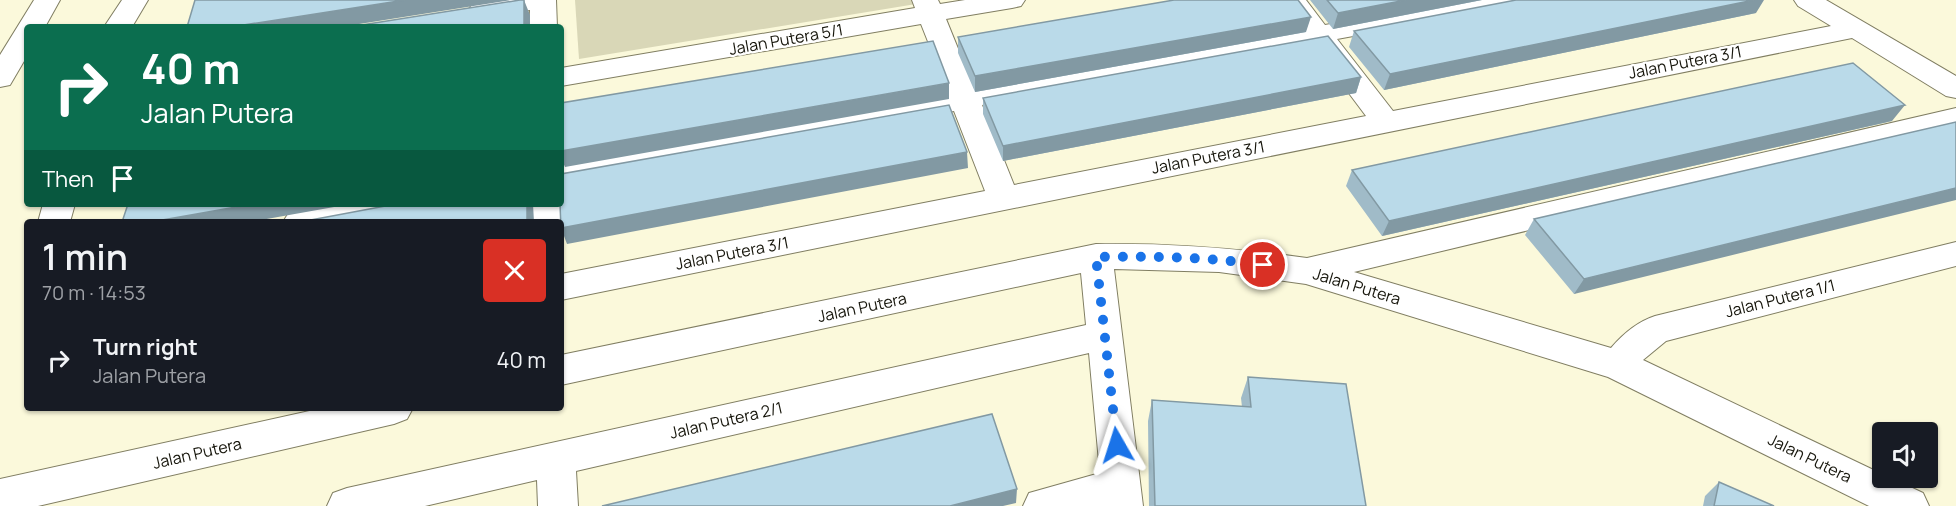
<!DOCTYPE html>
<html lang="en">
<head>
<meta charset="utf-8">
<style>
  :root { --surface:#171b24; --page:#242831; --text:#f1f3f6; --muted:#9ea1a6 }
  body { margin:0; font-family:Manrope,sans-serif; background:var(--page); color:var(--text); height:100vh; display:flex; flex-direction:column; font-size:22px; white-space:nowrap }
  * { box-sizing:border-box; margin:0 }
  p { font-size:20px; color:var(--muted) }
  .icon { flex:none; width:33px; height:33px; fill:none; stroke:currentColor; stroke-width:2; stroke-linecap:round; stroke-linejoin:round }
  .map { position:relative; flex:1; overflow:hidden }
  .panel { position:absolute; left:24px; top:219px; width:540px; height:192px; display:flex; flex-direction:column; background:var(--surface); border-radius:6px; box-shadow:0 2px 4px #0004 }
  .panel>* { flex:none }
  .banner { position:absolute; left:24px; top:24px; width:540px; height:183px; border-radius:6px; box-shadow:0 2px 4px #0004; background:#0b6e4f; color:#fff; overflow:hidden }
  .fabs { position:absolute; left:1872px; top:422px; display:grid; gap:12px }
  .fabs a { display:grid; place-items:center; width:66px; height:66px; border-radius:6px; background:var(--surface); box-shadow:0 2px 4px #0004; font-size:30px }
  .pin { position:absolute; display:grid; place-items:center; width:51px; height:51px; color:#fff; margin:-26px; border:3px solid #fff; border-radius:50%; box-shadow:0 2px 6px #0007 }
  .me { position:absolute; width:66px; margin:-33px; rotate:354deg; stroke-linejoin:round; filter:drop-shadow(0 0 4px #0008) }
  .turn { display:flex; align-items:center; gap:21px; height:126px; padding:0 18px; font-size:27px }
  .turn .icon { width:78px; height:78px; stroke-width:2.5 }
  .turn b { display:block; font-size:42px; line-height:51px }
  .then { display:flex; align-items:center; height:57px; padding:0 18px; background:#0003; gap:12px; font-size:22px }
  .round { display:grid; place-items:center; flex:none; width:63px; height:63px; border-radius:6px; background:var(--page) }
  .summary { display:flex; align-items:center; justify-content:space-between; height:102px; padding:0 18px }
  h1 { font-size:36px; font-weight:600; line-height:45px }
  ul { padding:0; list-style:none }
  li { display:flex; align-items:center; gap:18px; height:78px; padding:0 18px }
  li div { flex:1 }
  li b { display:block; font-size:22px }
  li em { font-style:normal }
  .map>svg:first-child { display:block }
</style>
</head>
<body>
<div class="map">
<svg width="1956" height="506" viewBox="0 0 1956 506">
  <rect width="100%" height="100%" fill="#fbf9db"/>
  <path fill="#d9d7b7" d="M 575,0 L 914,0 L 916,4 L 579,59 Z"/>
  <g fill="none" stroke-linecap="round" stroke-linejoin="round">
    <defs>
      <path id="minor" d="M 34,0 L 60,0 L 45,27 L 27,27 L 27,56 L 10,85 L 0,87 L 0,55 Z
        M 122,0 L 148,0 L 132,27 L 104,27 Z
        M 488,0 L 556,0 L 557,27 L 529,27 L 530,10 L 482,17 L 473,15 L 469,9 L 473,3 Z
        M 912,0 L 938,0 L 940,4 L 965,0 L 1025,0 L 1021,6 L 1012,8 L 946,19 L 974,88 L 1300,29 L 1279,0 L 1306,0 L 1325,25 L 1461,0 L 1518,0 L 1514,6 L 1505,8 L 1337,39 L 1393,111 L 1831,26 L 1798,6 L 1794,0 L 1826,0 L 1956,76 L 1956,98 L 1946,96 L 1852,38 L 561,300 L 561,274 L 985,191 L 954,111 L 561,184 L 561,162 L 948,92 L 921,24 L 561,86 L 561,68 L 915,8 ZM 1312,44 L 1366,116 L 1014,185 L 982,105 Z
        M 1956,108 L 1956,128 L 1354,272 L 1611,348 C 1623,334 1637,322 1655,316 L 1956,242 L 1956,266 L 1666,341 L 1643,360 L 1882,474 L 1882,477 L 1889,477 L 1923,493 L 1929,506 L 1869,506 L 1608,377 L 1306,284 L 1219,272 L 1114,269 L 1143,506 L 1023,506 L 1029,493 L 1100,473 L 1089,353 L 576,471 L 578,506 L 538,506 L 537,480 L 425,506 L 327,506 L 333,493 L 347,488 L 1086,325 L 1081,273 L 561,385 L 561,355 L 1096,244 C 1167,243 1236,248 1307,258 Z
        M 43,204 L 75,204 L 70,222 L 38,222 Z
        M 332,204 L 411,204 L 406,212 L 361,222 L 283,222 L 288,214 Z
        M 528,204 L 560,204 L 560,222 L 528,222 Z
        M 323,408 L 413,408 L 407,419 L 394,424 L 38,506 L 0,506 L 0,479 Z"/>
    </defs>
    <use href="#minor" stroke="#807e62" stroke-width="2"/>
    <use href="#minor" fill="#fff" fill-rule="evenodd"/>
  </g>
  <path fill="#a0bbc8" d="M 1310,0 L 1482,0 L 1333,29 Z
    M 1756,13 L 1384,90 L 1349,47 L 1354,31 Z
    M 1306,32 L 975,92 L 958,53 L 958,37 Z
    M 1361,77 L 1356,93 L 1003,161 L 983,114 L 983,98 Z
    M 1892,121 L 1382,236 L 1346,186 L 1352,170 Z
    M 1956,122 L 1574,294 L 1525,235 L 1534,219 Z
    M 1248,377 L 1366,506 L 1149,506 L 1148,421 L 1152,400 L 1242,407 L 1241,398 Z
    M 1719,482 L 1774,506 L 1703,506 L 1705,496 Z"/>
  <path fill="#8299a3" d="M 405,0 L 511,0 L 340,27 L 231,27 Z
    M 524,0 L 530,15 L 530,27 L 524,27 Z
    M 1406,0 L 1482,0 L 1333,29 L 1338,13 Z
    M 1754,0 L 1764,0 L 1756,13 L 1384,90 L 1390,74 Z
    M 1311,17 L 1306,32 L 975,92 L 975,76 Z
    M 1361,77 L 1356,93 L 1003,161 L 1003,146 Z
    M 949,83 L 949,99 L 565,167 L 561,158 L 561,151 Z
    M 1905,105 L 1892,121 L 1382,236 L 1389,221 Z
    M 967,152 L 968,168 L 567,244 L 561,228 Z
    M 1956,188 L 1956,200 L 1574,294 L 1584,279 Z
    M 253,204 L 351,204 L 250,222 L 151,222 Z
    M 527,204 L 533,204 L 534,222 L 527,222 Z
    M 1017,489 L 1016,503 L 1003,506 L 950,506 Z"/>
  <path fill="#badae9" stroke="#8299a3" stroke-width="1.5" d="M 195,0 L 405,0 L 231,27 L 187,27 Z
    M 520,0 L 524,0 L 524,27 L 349,27 Z
    M 1174,0 L 1298,0 L 1311,17 L 975,76 L 958,37 Z
    M 1327,0 L 1406,0 L 1338,13 Z
    M 1516,0 L 1754,0 L 1390,74 L 1354,31 Z
    M 1328,36 L 1361,77 L 1003,146 L 983,98 Z
    M 933,41 L 949,83 L 561,151 L 561,103 Z
    M 1853,63 L 1905,105 L 1389,221 L 1352,170 Z
    M 949,105 L 967,152 L 561,228 L 560,204 L 561,204 L 561,174 Z
    M 1956,122 L 1956,188 L 1584,279 L 1534,219 Z
    M 128,204 L 253,204 L 151,222 L 122,222 Z
    M 396,204 L 527,204 L 527,222 L 300,222 Z
    M 1248,377 L 1346,384 L 1366,506 L 1155,506 L 1152,400 L 1251,407 Z
    M 992,414 L 1017,489 L 950,506 L 602,506 Z
    M 1719,482 L 1774,506 L 1714,506 Z"/>
  <g fill="none" stroke-linecap="round" stroke-linejoin="round">
    <path stroke="#1a73e8" stroke-width="10" stroke-dasharray="0 18" d="M 1117,445 L 1096,257 C 1152,256 1207,257 1263,265"/>
  </g>
  <g text-anchor="middle" dominant-baseline="central" stroke-width="4.5" stroke-linejoin="round" paint-order="stroke">
    <g font-size="16" fill="#16150b" stroke="#fff">
      <text transform="translate(786 39) rotate(-10)">Jalan Putera 5/1</text>
      <text transform="translate(1685 62) rotate(-11)">Jalan Putera 3/1</text>
      <text transform="translate(1208 157) rotate(-11)">Jalan Putera 3/1</text>
      <text transform="translate(732 253) rotate(-11)">Jalan Putera 3/1</text>
      <text transform="translate(1357 286) rotate(17)">Jalan Putera</text>
      <text transform="translate(1780 298) rotate(-14)">Jalan Putera 1/1</text>
      <text transform="translate(862 307) rotate(-12)">Jalan Putera</text>
      <text transform="translate(726 420) rotate(-13)">Jalan Putera 2/1</text>
      <text transform="translate(197 453) rotate(-13)">Jalan Putera</text>
      <text transform="translate(1810 458) rotate(26)">Jalan Putera</text>
    </g>
  </g>
</svg>
<div class="fabs">
<a><svg class="icon" aria-label="sound" viewBox="0 0 24 24"><path d="M4 9h4l5-4v14l-5-4H4zM17 9q2 3 0 6"/></svg></a>
</div>
<div class="pin" style="left:1263px;top:265px;background:#d93025"><svg class="icon" aria-label="arrive" viewBox="0 0 24 24"><path d="M6 21V4h12l-3 4 3 4H6"/></svg></div>
<svg class="me" style="left:1117px;top:445px" viewBox="-20 -20 40 40"><path d="M0-17L14 15 0 8-14 15z" fill="#1a73e8" stroke="#fff" stroke-width="4"/></svg>
<div class="banner">
<div class="turn"><svg class="icon" aria-label="right" viewBox="0 0 24 24"><path d="M7 20v-9h11M14 6l5 5-5 5"/></svg><div><b>40 m</b>Jalan Putera</div></div>
<div class="then">Then<svg class="icon" aria-label="arrive" viewBox="0 0 24 24"><path d="M6 21V4h12l-3 4 3 4H6"/></svg></div>
</div>
<section class="panel">
<div class="summary"><div><h1>1 min</h1><p>70 m · 14:53</p></div><a class="round" style="background:#d93025;color:#fff"><svg class="icon" aria-label="close" viewBox="0 0 24 24"><path d="M6 6l12 12M18 6L6 18"/></svg></a></div>
<ul>
<li><svg class="icon" aria-label="right" viewBox="0 0 24 24"><path d="M7 20v-9h11M14 6l5 5-5 5"/></svg><div><b>Turn right</b><p>Jalan Putera</p></div><em>40 m</em></li>
</ul>
</section>
</div>
</body>
</html>
